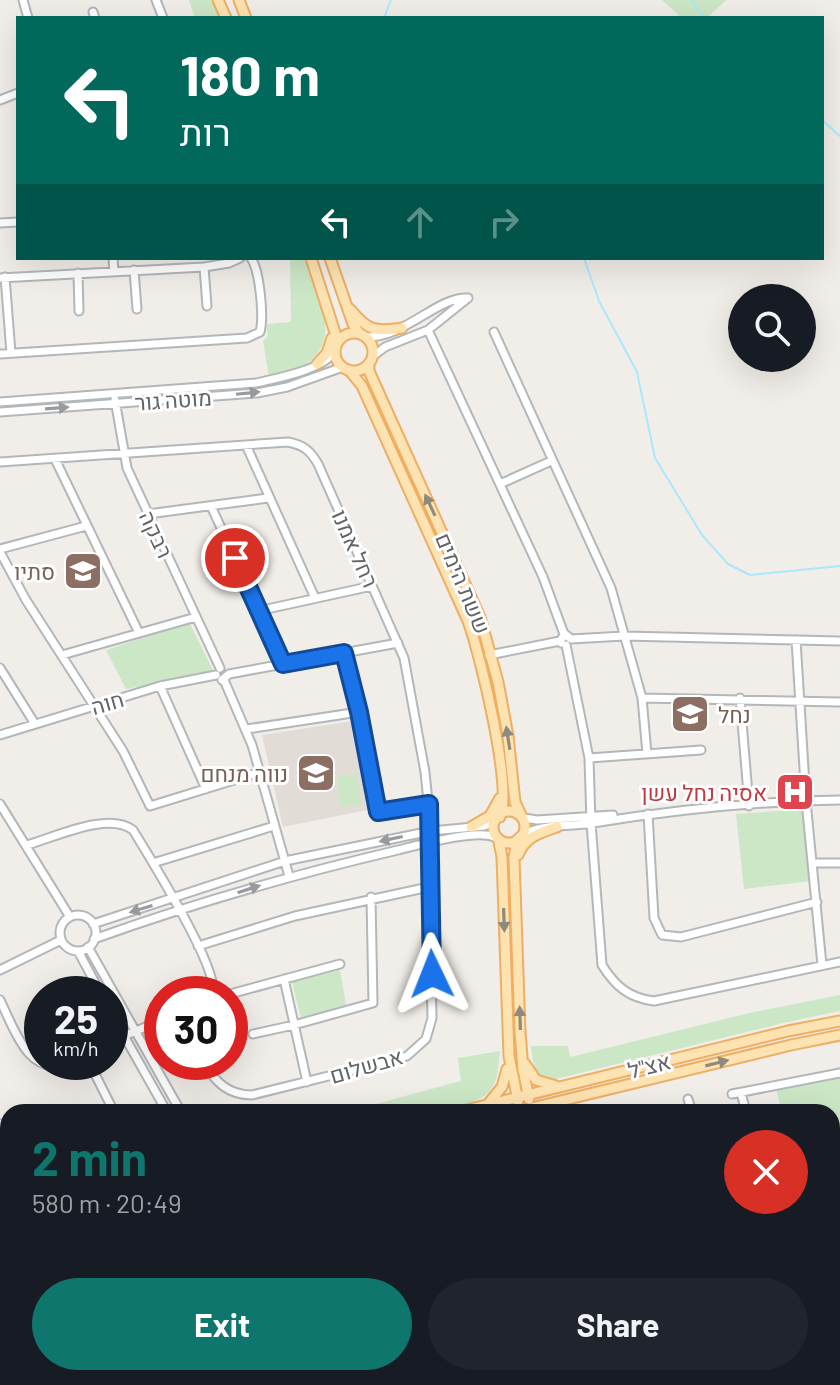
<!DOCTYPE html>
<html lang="en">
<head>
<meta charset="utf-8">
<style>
  :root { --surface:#171b24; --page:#20242c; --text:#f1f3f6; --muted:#9ea1a6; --accent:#0f766e }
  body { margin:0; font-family:Barlow,Heebo,sans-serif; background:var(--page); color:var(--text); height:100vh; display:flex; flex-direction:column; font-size:30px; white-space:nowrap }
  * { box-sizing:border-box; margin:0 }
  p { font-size:26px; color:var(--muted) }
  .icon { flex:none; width:44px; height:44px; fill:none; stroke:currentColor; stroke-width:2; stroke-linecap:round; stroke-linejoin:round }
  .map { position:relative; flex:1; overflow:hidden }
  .drawer { position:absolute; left:0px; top:1104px; width:840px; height:282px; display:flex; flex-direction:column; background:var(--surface); border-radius:24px 24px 0 0; box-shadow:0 8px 32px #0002 }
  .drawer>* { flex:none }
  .guide { position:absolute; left:16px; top:16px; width:808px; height:244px; border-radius:0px; box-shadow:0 8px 32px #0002; background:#00695c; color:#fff; overflow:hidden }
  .controls { position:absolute; left:728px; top:284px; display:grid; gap:16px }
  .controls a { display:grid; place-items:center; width:88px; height:88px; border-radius:50%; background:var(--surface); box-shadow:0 8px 32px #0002; font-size:40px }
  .speed { position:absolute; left:24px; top:976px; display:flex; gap:16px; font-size:40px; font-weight:700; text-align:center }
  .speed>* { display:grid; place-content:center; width:104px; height:104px; border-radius:50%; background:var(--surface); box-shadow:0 8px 32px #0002; line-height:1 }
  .speed small { font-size:20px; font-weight:400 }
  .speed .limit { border:12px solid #d22; background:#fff; color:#111 }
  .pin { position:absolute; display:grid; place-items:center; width:68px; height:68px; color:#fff; margin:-34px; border:4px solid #fff; border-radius:50%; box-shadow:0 2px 8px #0007 }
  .me { position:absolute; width:88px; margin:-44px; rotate:358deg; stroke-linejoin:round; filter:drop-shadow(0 0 6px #0008) }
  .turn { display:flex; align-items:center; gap:28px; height:168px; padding:0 32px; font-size:36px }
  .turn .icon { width:104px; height:104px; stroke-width:2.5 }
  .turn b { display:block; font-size:56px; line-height:68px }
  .lanes { display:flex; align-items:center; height:76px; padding:0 32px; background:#0003; justify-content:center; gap:40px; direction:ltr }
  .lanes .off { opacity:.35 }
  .round { display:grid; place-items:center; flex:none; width:84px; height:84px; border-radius:42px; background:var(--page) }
  .summary { display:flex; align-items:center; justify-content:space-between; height:136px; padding:0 32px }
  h1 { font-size:48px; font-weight:700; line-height:60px; color:var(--accent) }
  .primary-button { display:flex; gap:16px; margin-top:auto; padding:16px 32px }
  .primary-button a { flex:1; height:92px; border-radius:48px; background:var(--accent); color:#fff; font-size:32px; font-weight:700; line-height:92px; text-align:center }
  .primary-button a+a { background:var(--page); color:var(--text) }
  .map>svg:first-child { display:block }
</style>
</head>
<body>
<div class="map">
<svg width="840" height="1385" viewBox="0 0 840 1385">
  <rect width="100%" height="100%" fill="#f1ede8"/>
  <path fill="#e1ddd6" d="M 353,721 L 367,810 L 283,827 L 262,735 Z
    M 499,1378 L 526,1378 L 526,1385 L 481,1385 Z
    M 554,1378 L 729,1378 L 730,1385 L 554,1385 Z"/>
  <path fill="#cce7c6" d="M 189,0 L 211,0 L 219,18 L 195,18 Z
    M 662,0 L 726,0 L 707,18 L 682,18 Z
    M 290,258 L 304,258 C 315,289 342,333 311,360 C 301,369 283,372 269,377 L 263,341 L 268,336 L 266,324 L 291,322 Z
    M 189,622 L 214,672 L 126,689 L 106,650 Z
    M 357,774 L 361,805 L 340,807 L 337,776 Z
    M 802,809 L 811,881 L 744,889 L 736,814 Z
    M 340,970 L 346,1005 L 301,1018 L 292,982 Z
    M 840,995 L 840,1011 L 783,1023 L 552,1080 C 533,1075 533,1063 531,1046 L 568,1046 L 570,1057 L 754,1012 Z
    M 500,1051 C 498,1063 499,1078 492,1088 C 473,1117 378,1112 346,1112 L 461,1081 L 458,1058 Z
    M 840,1077 L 840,1202 L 832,1205 L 832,1112 L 782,1112 L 776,1089 Z
    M 396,1378 L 493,1378 L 476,1385 L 396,1385 Z
    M 652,1378 L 692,1378 L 691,1385 L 651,1385 Z
    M 766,1378 L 825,1378 L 839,1385 L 788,1385 Z"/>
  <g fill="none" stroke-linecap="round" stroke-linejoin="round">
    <path stroke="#ace8fd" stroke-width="2" d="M 691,0 L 704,18
      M 384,18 L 391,0
      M 822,120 L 840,136
      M 584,258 L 599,301 L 637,372 L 655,458 L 702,535 L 728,564 L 750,575 L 840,566
      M 463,1385 L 477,1378"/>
    <defs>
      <path id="minor" d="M 23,0 L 28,18
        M 156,0 L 163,18
        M 93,12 L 95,18
        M 0,100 L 18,93
        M 0,223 L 18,222
        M 113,258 L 114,272
        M 204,267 L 207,306
        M 134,270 L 137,309
        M 78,273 L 79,311
        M 5,277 L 11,353
        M 0,278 L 204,267 L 229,263 L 240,258
        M 428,330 L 543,577 L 564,634
        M 494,332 L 611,588 L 642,698 L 647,754
        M 366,337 C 405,338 438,296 468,298
        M 0,354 L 247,338 L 260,332 C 264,317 260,271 251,258
        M 372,357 L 385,347 L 428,330 L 468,298
        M 115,400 L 127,468 L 220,668
        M 0,402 L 256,383 C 277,378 323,370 335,351
        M 0,412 L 257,393 L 287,387 L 343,367
        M 246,445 L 315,598
        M 55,459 L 139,633
        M 0,462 L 288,442 C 303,445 310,450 318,464 L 404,658 L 425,772 L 431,831 L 429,887 L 432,1018 L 426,1039 L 407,1056 L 393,1060 L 252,1095 C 228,1095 215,1082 204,1062
        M 500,484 L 551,461
        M 211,506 L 283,664
        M 148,514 L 268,498
        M 0,549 L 86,526
        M 0,552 L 26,600 L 123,751 L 150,806 L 260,772
        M 258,611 L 372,586
        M 796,640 L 806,801 L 822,965
        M 560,641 L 565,634 L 571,639 L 624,636 L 840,641
        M 566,645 L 589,758 L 591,823 L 602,965 C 615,986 629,998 654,1001 L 840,962
        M 344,653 L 359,712 L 378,812 L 429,804
        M 62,655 L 196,617
        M 489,655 L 560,641 L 561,643
        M 0,668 L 35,724
        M 222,680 L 229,674 L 398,643
        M 224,680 L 252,745 L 289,876
        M 160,686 L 206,789
        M 642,698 L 840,702
        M 740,698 L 749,806
        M 247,729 L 359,712
        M 0,735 L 160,686 L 216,675
        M 589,758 L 701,750
        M 0,804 L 70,917
        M 648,814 L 654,918 L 662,935 L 681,937 L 817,902
        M 524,818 L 537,820 L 613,815
        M 520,836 C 542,823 569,827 593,823 C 674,810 758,801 840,800
        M 27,845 C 55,837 109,811 133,830 C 150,858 217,965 213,992
        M 153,863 L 274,826
        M 814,863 L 840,863
        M60 933a18 18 0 1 1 36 0a18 18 0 1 1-36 0Z
        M 93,924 L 285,861 L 431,831 L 484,826 L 495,822
        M 94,939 C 194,903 296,874 398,850 C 419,845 476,829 494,837
        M 198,946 L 295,916 L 429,887
        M 88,947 L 181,1112
        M 78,951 L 101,994
        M 0,970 L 61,940
        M 284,979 L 307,1082
        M 211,994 L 213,992 L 225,994
        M 230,994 L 340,964
        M 0,1000 C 13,1026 29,1079 66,1062
        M 110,1011 L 167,1112
        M 253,1034 L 294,1025 L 373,1003 L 371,897
        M 110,1042 L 162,1020
        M 89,1062 L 114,1112
        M 741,1093 L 746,1112
        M 732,1094 L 840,1073
        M 688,1099 L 692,1112
        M 659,1112 L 660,1112
        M 0,1124 L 8,1139
        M 832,1144 L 840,1142
        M 0,1163 L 8,1159
        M 832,1212 L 840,1209
        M 0,1230 L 8,1226
        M 832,1262 L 840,1254
        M 832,1342 L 840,1347
        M 0,1357 L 8,1352
        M 66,1378 L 70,1385
        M 280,1378 L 284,1385
        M 338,1378 L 339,1385
        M 346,1378 L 347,1385
        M 737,1378 L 737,1385
        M 7,1385 L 18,1378
        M 21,1385 L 34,1378
        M 105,1385 L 119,1378
        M 292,1385 L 313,1378"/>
      <path id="major" d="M 218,0 L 226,18
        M 239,0 L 246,18
        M 311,258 L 338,342
        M 330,258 L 353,324 L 359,333
        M 350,309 C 368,331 375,332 402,328
        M335 352a19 19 0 1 1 38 0a19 19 0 1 1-38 0Z
        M 369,363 L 369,371 L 373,380 L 480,617 L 498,682 L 508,736 L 515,802 L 521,815
        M 317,364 L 327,353 L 332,338
        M 349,370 L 362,386 L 468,621 C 480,654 513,788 500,817
        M493 827a16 16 0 1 1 32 0a16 16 0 1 1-32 0Z
        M 471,827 L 490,816 L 500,798
        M 517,840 L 514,858 L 520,1032 L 523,1069 L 529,1099
        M 499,842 L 502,857 L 509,1056 L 518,1101
        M 518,855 C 525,837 539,833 557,827
        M 525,1064 L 536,1080 L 556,1086
        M 488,1104 L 502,1087 L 507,1069
        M 458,1112 L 788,1031 L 840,1021
        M 515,1112 L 791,1045 L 840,1035
        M 0,1301 L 8,1297
        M 0,1317 L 8,1313
        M 531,1378 L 531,1385
        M 547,1378 L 548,1385"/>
    </defs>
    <use href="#minor" stroke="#b3b7ba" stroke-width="11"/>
    <use href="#major" stroke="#eeae64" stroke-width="13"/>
    <use href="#minor" stroke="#fff" stroke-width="7"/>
    <use href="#major" stroke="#fde3b1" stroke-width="9"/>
  </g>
  <defs><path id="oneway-solid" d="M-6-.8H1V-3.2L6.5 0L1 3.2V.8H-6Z" transform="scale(2)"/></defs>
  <g fill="#979b9d">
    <use href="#oneway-solid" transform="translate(248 393) rotate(-6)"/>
    <use href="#oneway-solid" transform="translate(57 408) rotate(-4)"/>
    <use href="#oneway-solid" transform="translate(391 839) rotate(168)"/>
    <use href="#oneway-solid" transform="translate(249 889) rotate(-18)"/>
    <use href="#oneway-solid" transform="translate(141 909) rotate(163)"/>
  </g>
  <g fill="#8e8b7e">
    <use href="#oneway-solid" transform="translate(430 505) rotate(-115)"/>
    <use href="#oneway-solid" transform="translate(508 738) rotate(-99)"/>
    <use href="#oneway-solid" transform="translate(504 920) rotate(88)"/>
    <use href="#oneway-solid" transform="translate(520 1018) rotate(-92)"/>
    <use href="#oneway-solid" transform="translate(717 1063) rotate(-14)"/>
  </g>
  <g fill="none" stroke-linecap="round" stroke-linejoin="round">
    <defs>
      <path id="route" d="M 235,558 L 283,664 L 344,653 L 359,712 L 378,812 L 429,804 L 432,974"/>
    </defs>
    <use href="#route" stroke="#114b97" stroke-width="20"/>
    <use href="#route" stroke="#1a73e8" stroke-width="14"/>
  </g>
  <defs>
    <symbol id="school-square" viewBox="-11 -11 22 22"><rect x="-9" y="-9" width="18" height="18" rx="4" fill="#8d6e63" stroke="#fff"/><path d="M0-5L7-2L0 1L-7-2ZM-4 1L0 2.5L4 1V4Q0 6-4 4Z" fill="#fff"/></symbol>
    <symbol id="hospital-square" viewBox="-11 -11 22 22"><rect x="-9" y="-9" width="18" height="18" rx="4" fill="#e0444e" stroke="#fff"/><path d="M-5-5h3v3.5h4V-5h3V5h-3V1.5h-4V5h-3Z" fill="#fff"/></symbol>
  </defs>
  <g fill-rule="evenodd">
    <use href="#school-square" x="61" y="549" width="44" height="44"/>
    <use href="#school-square" x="668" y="692" width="44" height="44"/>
    <use href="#school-square" x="294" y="751" width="44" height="44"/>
    <use href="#hospital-square" x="773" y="770" width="44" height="44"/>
  </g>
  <g text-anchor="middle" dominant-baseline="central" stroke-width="6" stroke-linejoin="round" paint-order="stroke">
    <g font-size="22" fill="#5f6568" stroke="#fff">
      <text transform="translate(173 399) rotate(-4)">מוטה גור</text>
      <text transform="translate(157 534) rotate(65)">רבקה</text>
      <text transform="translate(356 548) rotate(66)">רחל אמנו</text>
      <text transform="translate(464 583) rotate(67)">ששת הימים</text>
      <text transform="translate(107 702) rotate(-16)">חוה</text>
      <text transform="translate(366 1065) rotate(-16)">אבשלום</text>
      <text transform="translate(649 1065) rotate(-14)">אצ"ל</text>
    </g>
    <g font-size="22" fill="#785e54" stroke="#fff" text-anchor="end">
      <text x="55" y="571">סתיו</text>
      <text x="718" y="714" text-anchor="start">נחל</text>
      <text x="288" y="773">נווה מנחם</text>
    </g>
    <g font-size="22" fill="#be3a42" stroke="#fff" text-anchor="end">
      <text x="767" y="792">אסיה נחל עשן</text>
    </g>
  </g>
</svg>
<div class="controls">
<a><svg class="icon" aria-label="search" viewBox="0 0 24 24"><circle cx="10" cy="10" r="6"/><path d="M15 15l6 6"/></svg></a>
</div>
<div class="speed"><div>25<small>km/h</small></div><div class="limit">30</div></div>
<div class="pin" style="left:235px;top:558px;background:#d93025"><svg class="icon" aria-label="arrive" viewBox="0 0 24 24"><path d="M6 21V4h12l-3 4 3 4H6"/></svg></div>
<svg class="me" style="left:432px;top:974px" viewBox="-20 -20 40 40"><path d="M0-17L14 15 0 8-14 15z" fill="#1a73e8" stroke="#fff" stroke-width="4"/></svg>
<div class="guide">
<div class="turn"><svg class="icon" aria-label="left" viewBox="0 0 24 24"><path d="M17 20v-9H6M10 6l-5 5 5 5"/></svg><div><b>180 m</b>רות</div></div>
<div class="lanes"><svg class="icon" aria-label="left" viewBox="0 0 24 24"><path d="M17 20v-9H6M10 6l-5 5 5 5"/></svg><svg class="icon off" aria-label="ahead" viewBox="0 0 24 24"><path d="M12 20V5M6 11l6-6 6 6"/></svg><svg class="icon off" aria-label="right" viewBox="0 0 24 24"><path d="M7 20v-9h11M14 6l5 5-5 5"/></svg></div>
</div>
<section class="drawer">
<div class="summary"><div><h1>2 min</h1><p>580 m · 20:49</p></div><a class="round" style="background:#d93025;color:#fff"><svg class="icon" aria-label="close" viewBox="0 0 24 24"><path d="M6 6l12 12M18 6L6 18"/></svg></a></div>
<div class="primary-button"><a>Exit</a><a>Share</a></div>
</section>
</div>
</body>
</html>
